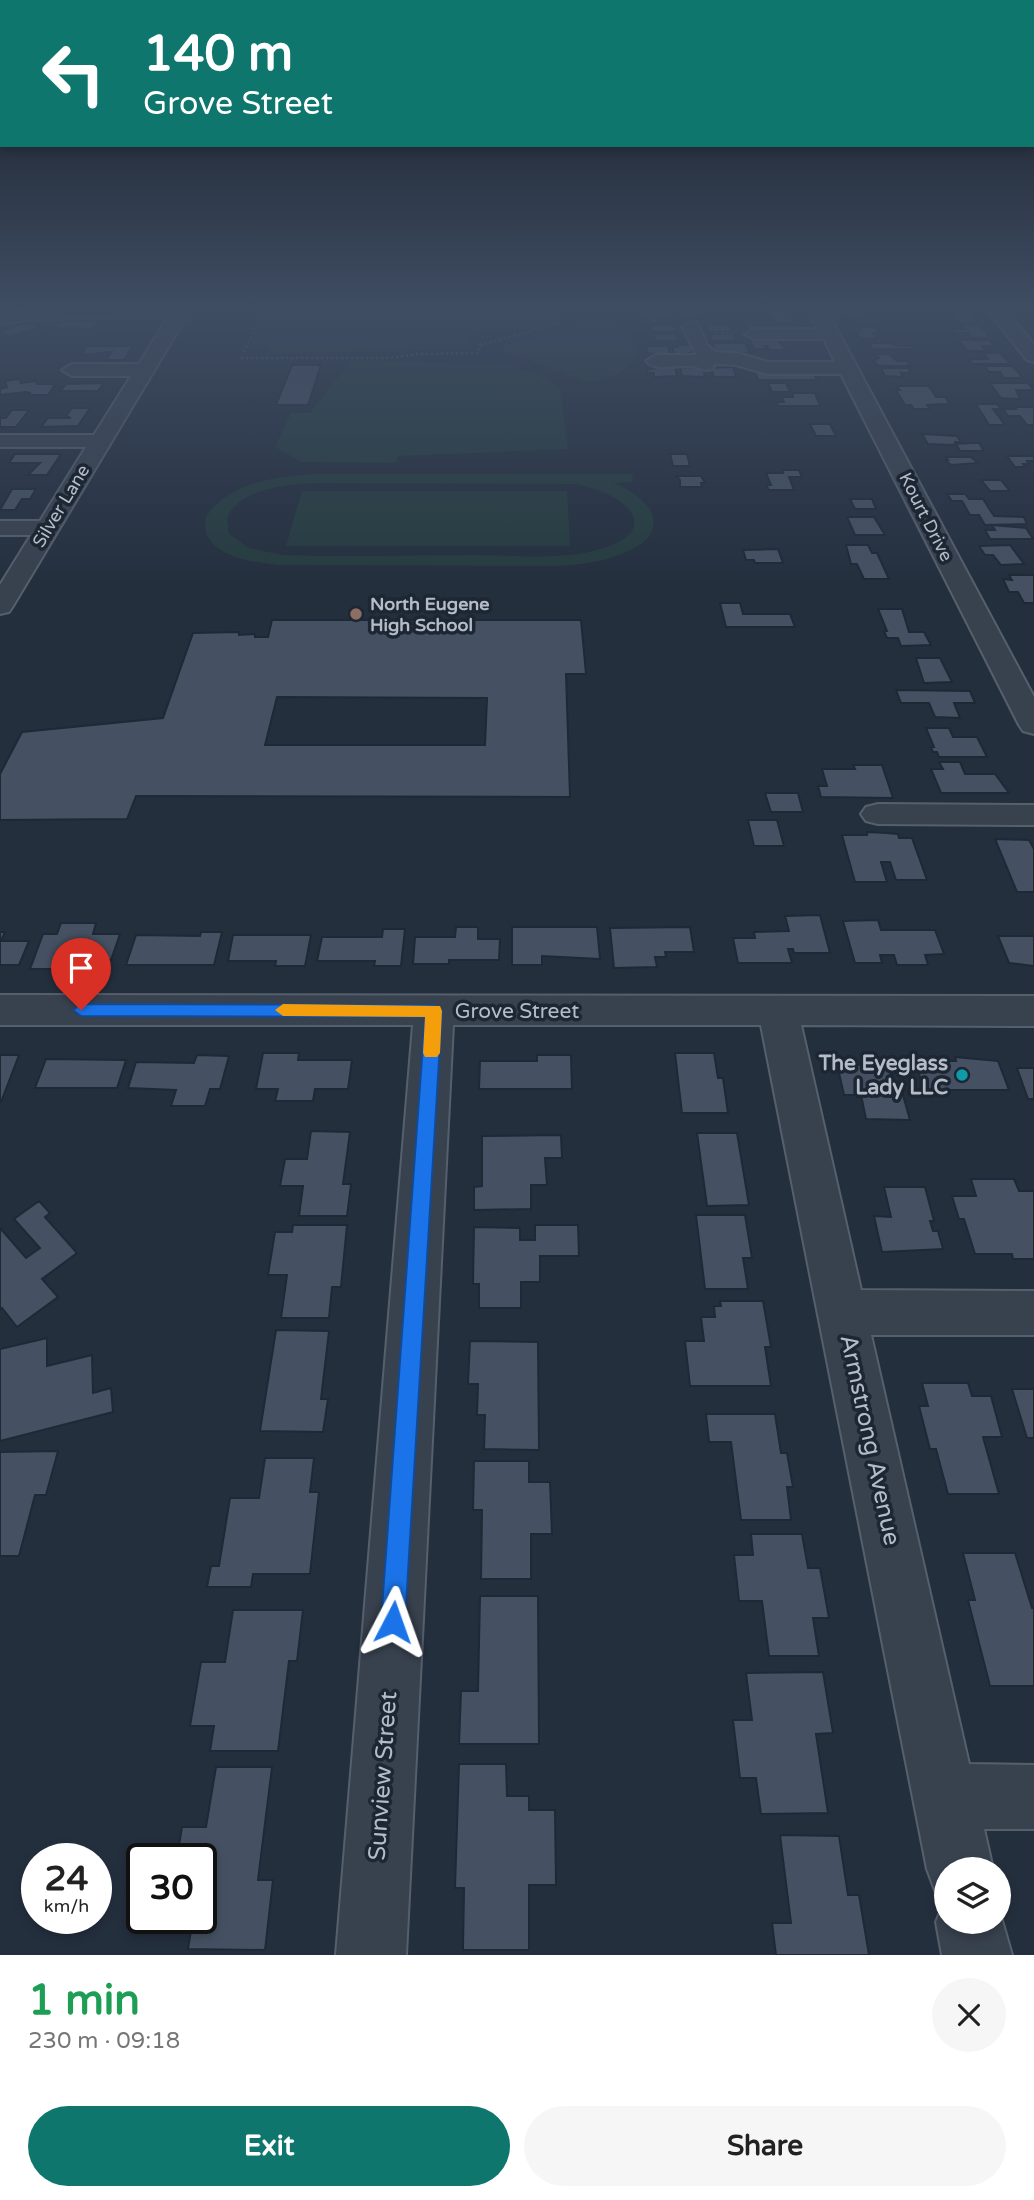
<!DOCTYPE html>
<html lang="en">
<head>
<meta charset="utf-8">
<style>
  :root { --surface:#fff; --page:#f6f6f6; --text:#222; --muted:#767676; --accent:#0f766e }
  body { margin:0; font-family:"Varela Round",sans-serif; background:var(--page); color:var(--text); height:100vh; display:flex; flex-direction:column; font-size:26px; white-space:nowrap }
  * { box-sizing:border-box; margin:0 }
  p { font-size:23px; color:var(--muted) }
  .icon { flex:none; width:38px; height:38px; fill:none; stroke:currentColor; stroke-width:2; stroke-linecap:round; stroke-linejoin:round }
  .map { position:relative; height:1955px; overflow:hidden }
  .drawer { display:flex; flex-direction:column; background:var(--surface); flex:1 }
  .drawer>* { flex:none }
  .guide { position:absolute; left:0px; top:0px; width:1034px; height:147px; box-shadow:0 4px 10px #0003; background:#0f766e; color:#fff; overflow:hidden }
  .tools { position:absolute; left:934px; top:1857px; display:grid; gap:14px }
  .tools a { display:grid; place-items:center; width:77px; height:77px; border-radius:50%; background:var(--surface); box-shadow:0 4px 10px #0003; font-size:35px }
  .speed { position:absolute; left:21px; top:1843px; display:flex; gap:14px; font-size:35px; font-weight:700; text-align:center }
  .speed>* { display:grid; place-content:center; width:91px; height:91px; border-radius:50%; background:var(--surface); box-shadow:0 4px 10px #0003; line-height:1 }
  .speed small { font-size:18px; font-weight:400 }
  .speed .limit { border:4px solid #111; border-radius:10px; background:#fff; color:#111 }
  .pin { position:absolute; display:grid; place-items:center; width:60px; height:60px; color:#fff; margin:-72px -30px; border-radius:50% 50% 50% 0; rotate:-45deg; box-shadow:0 0 7px #0007 }
  .pin .icon { rotate:45deg }
  .me { position:absolute; width:77px; margin:-38px; rotate:4deg; stroke-linejoin:round; filter:drop-shadow(0 0 5px #0008) }
  .turn { display:flex; align-items:center; gap:24px; height:147px; padding:0 28px; font-size:32px }
  .turn .icon { width:91px; height:91px; stroke-width:2.5 }
  .turn b { display:block; font-size:49px; line-height:60px }
  .round { display:grid; place-items:center; flex:none; width:74px; height:74px; border-radius:37px; background:var(--page) }
  .summary { display:flex; align-items:center; justify-content:space-between; height:119px; padding:0 28px }
  h1 { font-size:42px; font-weight:700; line-height:52px; color:#1e9e55 }
  .button { display:flex; gap:14px; margin-top:auto; padding:14px 28px }
  .button a { flex:1; height:80px; border-radius:42px; background:var(--accent); color:#fff; font-size:28px; font-weight:700; line-height:80px; text-align:center }
  .button a+a { background:var(--page); color:var(--text) }
  .map>svg:first-child { display:block }
</style>
</head>
<body>
<div class="map">
<svg width="1034" height="1955" viewBox="0 0 1034 1955">
  <rect width="100%" height="100%" fill="#242f3e"/>
  <path fill="#263c3f" fill-rule="evenodd" d="M 268,309 L 553,309 L 553,321 L 528,329 L 484,328 L 471,333 L 468,347 L 461,349 L 266,354 L 268,347 L 250,347 Z
    M 601,321 C 617,325 636,335 637,353 C 630,372 608,378 590,383 L 502,350 L 503,346 Z
    M 351,361 L 499,363 L 534,373 L 560,387 L 568,449 L 398,456 L 396,463 L 302,462 L 275,447 L 291,413 L 310,413 Z
    M 319,474 L 632,474 L 633,482 L 613,483 C 661,502 672,538 616,556 C 596,563 576,565 556,566 L 277,565 C 251,562 198,555 206,517 C 228,481 281,476 319,474 ZM 317,483 L 575,484 C 628,493 668,533 593,551 C 556,560 514,555 476,555 C 412,555 347,557 283,555 L 249,548 L 229,534 L 227,517 C 242,488 287,484 317,483 Z
    M 302,491 L 567,491 L 570,546 L 286,546 Z"/>
  <path fill="#455162" stroke="#1f2835" stroke-width="2" fill-rule="evenodd" d="M 638,309 L 667,311 L 669,318 L 657,318 L 658,323 L 642,323 L 641,320 L 648,320 L 647,318 L 640,318 Z
    M 675,309 L 701,310 L 702,315 L 677,316 Z
    M 790,309 L 797,323 L 776,323 L 771,313 L 762,313 L 761,310 Z
    M 842,309 L 864,309 L 866,311 L 860,311 L 864,318 L 847,318 Z
    M 951,312 L 970,312 L 978,322 L 959,322 Z
    M 64,321 L 98,321 L 92,329 L 53,328 L 58,322 Z
    M 27,322 L 40,327 L 9,337 L 0,333 L 0,331 Z
    M 650,325 L 673,325 L 677,332 L 652,332 Z
    M 707,325 L 730,325 L 732,332 L 708,332 Z
    M 746,325 L 801,325 L 804,332 L 749,332 Z
    M 962,325 L 980,325 L 990,338 L 972,338 L 968,333 L 957,333 L 954,329 L 965,329 Z
    M 859,327 L 876,327 L 879,333 L 873,333 L 877,339 L 862,339 L 857,333 L 861,330 Z
    M 653,334 L 675,334 L 679,341 L 655,341 Z
    M 711,334 L 733,334 L 736,341 L 711,341 Z
    M 750,340 L 777,340 L 787,350 L 769,350 L 767,346 L 764,346 L 766,349 L 754,349 Z
    M 959,340 L 989,340 L 995,346 L 982,346 L 986,351 L 967,351 Z
    M 712,343 L 745,343 L 749,353 L 715,354 Z
    M 869,343 L 890,343 L 898,346 L 912,346 L 914,349 L 873,349 Z
    M 676,345 L 691,345 L 695,350 L 692,350 L 693,353 L 688,353 L 689,356 L 675,356 L 672,347 L 677,347 Z
    M 87,346 L 133,346 L 124,360 L 106,360 L 112,352 L 81,355 Z
    M 646,346 L 668,346 L 670,356 L 647,353 Z
    M 984,353 L 1000,353 L 1011,364 L 973,364 L 969,359 L 988,359 Z
    M 874,354 L 889,354 L 897,361 L 907,361 L 910,366 L 878,366 L 873,361 L 879,358 Z
    M 292,365 L 321,365 L 308,405 L 276,405 Z
    M 984,366 L 1013,366 L 1023,378 L 1004,378 L 1000,372 L 989,372 Z
    M 661,367 L 675,367 L 677,376 L 654,377 L 654,373 L 647,373 L 647,370 Z
    M 680,367 L 703,368 L 705,377 L 682,376 Z
    M 733,367 L 736,377 L 714,377 L 711,368 Z
    M 881,368 L 908,368 L 911,373 L 901,373 L 903,377 L 885,376 Z
    M 755,372 L 798,375 L 797,372 L 813,372 L 817,380 L 758,380 Z
    M 19,379 L 21,383 L 36,381 L 37,384 L 55,384 L 48,395 L 29,395 L 30,393 L 26,392 L 0,395 L 0,389 L 7,387 L 5,381 Z
    M 104,383 L 98,391 L 60,391 L 66,384 Z
    M 768,383 L 786,383 L 790,392 L 772,392 Z
    M 990,383 L 1028,383 L 1034,390 L 1016,390 L 1020,399 L 1001,398 Z
    M 897,386 L 929,386 L 936,397 L 945,397 L 950,404 L 927,405 L 930,409 L 914,409 L 911,405 L 905,405 L 896,390 L 900,390 Z
    M 792,393 L 815,393 L 820,406 L 778,406 L 777,402 L 784,402 L 782,397 L 793,397 Z
    M 976,404 L 997,404 L 1001,409 L 993,409 L 1005,425 L 989,425 Z
    M 1015,407 L 1034,407 L 1034,425 L 1027,425 L 1020,416 L 1008,416 L 1003,409 L 1016,409 Z
    M 72,408 L 90,408 L 78,426 L 41,427 L 48,418 L 71,418 L 66,416 Z
    M 12,410 L 29,410 L 16,427 L 0,427 L 0,418 L 6,418 Z
    M 810,424 L 830,424 L 836,436 L 816,436 Z
    M 922,434 L 957,436 L 961,442 L 955,442 L 954,445 L 928,444 Z
    M 972,443 L 979,443 L 984,451 L 960,451 L 956,444 Z
    M 15,454 L 61,454 L 47,475 L 28,475 L 40,463 L 9,463 Z
    M 670,454 L 687,454 L 690,466 L 673,466 Z
    M 1007,456 L 1034,456 L 1034,461 L 1027,461 L 1029,464 L 1023,464 L 1025,467 L 1015,467 Z
    M 946,457 L 971,457 L 978,463 L 951,465 L 945,460 L 948,460 Z
    M 782,470 L 799,470 L 802,477 L 789,477 L 794,490 L 769,490 L 766,485 L 771,485 L 766,473 L 783,473 Z
    M 677,476 L 701,476 L 705,483 L 701,483 L 702,487 L 680,487 L 680,480 Z
    M 981,480 L 1001,480 L 1010,491 L 990,491 Z
    M 12,489 L 36,489 L 30,499 L 22,499 L 15,510 L 0,510 Z
    M 947,494 L 965,494 L 969,499 L 983,499 L 994,516 L 1024,517 L 1027,524 L 985,525 L 979,515 L 970,515 L 962,501 L 952,501 Z
    M 850,499 L 872,499 L 876,509 L 855,509 Z
    M 847,517 L 874,517 L 885,535 L 855,535 Z
    M 992,525 L 1026,528 L 1033,539 L 990,539 L 985,530 L 995,530 Z
    M 846,545 L 868,545 L 872,553 L 877,553 L 889,579 L 864,579 L 857,564 L 851,564 Z
    M 1010,545 L 1024,564 L 1001,565 L 993,555 L 985,555 L 979,546 Z
    M 778,549 L 783,563 L 755,563 L 754,560 L 746,560 L 743,550 Z
    M 1009,575 L 1034,575 L 1034,603 L 1024,603 L 1018,592 L 1009,592 L 1003,579 L 1012,580 Z
    M 720,603 L 740,603 L 743,614 L 790,614 L 795,627 L 726,627 Z
    M 878,609 L 902,609 L 909,632 L 924,632 L 931,645 L 901,646 L 898,638 L 887,638 L 884,631 L 887,631 Z
    M 272,620 L 581,620 L 586,674 L 566,674 L 570,797 L 136,796 L 127,819 L 0,820 L 0,774 L 22,732 L 163,718 L 193,633 L 239,632 L 239,635 L 255,634 L 255,637 L 268,637 ZM 277,697 L 487,698 L 485,745 L 265,745 Z
    M 916,658 L 940,658 L 952,682 L 924,683 Z
    M 896,690 L 970,691 L 975,703 L 954,703 L 960,718 L 935,717 L 929,703 L 901,703 Z
    M 926,728 L 949,728 L 953,737 L 977,737 L 987,757 L 939,757 L 937,752 L 933,752 L 931,747 L 934,747 Z
    M 939,762 L 960,762 L 965,774 L 995,774 L 1009,793 L 941,793 L 931,769 L 943,769 Z
    M 853,765 L 882,765 L 893,798 L 821,797 L 818,786 L 827,786 L 822,769 L 855,769 Z
    M 765,793 L 798,793 L 803,812 L 771,812 Z
    M 748,820 L 777,820 L 784,846 L 754,846 Z
    M 867,832 L 887,833 L 898,834 L 899,838 L 912,838 L 927,880 L 896,880 L 890,862 L 881,862 L 887,882 L 855,882 L 842,835 L 867,835 Z
    M 995,839 L 1029,840 L 1034,849 L 1034,892 L 1017,892 Z
    M 820,915 L 830,953 L 794,953 L 793,949 L 788,949 L 792,963 L 738,963 L 733,938 L 755,938 L 754,932 L 789,931 L 785,916 Z
    M 878,920 L 881,930 L 935,930 L 944,954 L 925,955 L 928,965 L 897,965 L 894,955 L 880,955 L 882,963 L 855,963 L 843,921 Z
    M 61,923 L 96,923 L 93,934 L 120,934 L 111,960 L 65,960 L 62,969 L 30,969 L 43,934 L 57,934 Z
    M 456,927 L 478,927 L 478,939 L 500,939 L 499,960 L 449,960 L 449,964 L 413,964 L 415,937 L 455,937 Z
    M 512,927 L 597,927 L 600,959 L 542,956 L 542,965 L 512,965 Z
    M 690,927 L 694,952 L 665,952 L 666,957 L 655,957 L 657,967 L 614,968 L 610,928 Z
    M 383,929 L 405,929 L 401,966 L 374,966 L 375,961 L 317,961 L 322,937 L 382,937 Z
    M 0,932 L 5,932 L 1,941 L 29,941 L 19,965 L 0,965 Z
    M 201,932 L 222,932 L 214,965 L 126,965 L 136,935 L 200,936 Z
    M 233,935 L 311,935 L 305,966 L 275,966 L 276,961 L 228,961 Z
    M 998,936 L 1034,936 L 1034,966 L 1009,963 Z
    M 263,1053 L 299,1053 L 298,1060 L 352,1060 L 348,1089 L 315,1089 L 313,1101 L 275,1101 L 278,1089 L 256,1089 Z
    M 675,1053 L 714,1053 L 718,1078 L 723,1078 L 728,1113 L 682,1113 Z
    M 0,1055 L 19,1055 L 1,1102 L 0,1102 Z
    M 197,1055 L 229,1056 L 220,1089 L 210,1089 L 205,1106 L 171,1106 L 176,1090 L 128,1088 L 136,1062 L 194,1063 Z
    M 537,1055 L 571,1055 L 572,1089 L 479,1089 L 480,1061 L 537,1061 Z
    M 955,1057 L 998,1061 L 1009,1090 L 924,1090 L 915,1061 L 956,1061 Z
    M 46,1059 L 126,1060 L 117,1088 L 35,1088 Z
    M 837,1064 L 889,1065 L 895,1088 L 901,1088 L 910,1120 L 866,1119 L 861,1095 L 844,1095 Z
    M 1017,1068 L 1034,1068 L 1034,1099 L 1028,1099 Z
    M 311,1131 L 350,1132 L 343,1184 L 351,1184 L 347,1216 L 299,1216 L 303,1186 L 280,1186 L 285,1159 L 307,1159 Z
    M 697,1133 L 737,1133 L 749,1205 L 707,1206 Z
    M 561,1135 L 562,1158 L 545,1158 L 547,1185 L 531,1185 L 531,1209 L 474,1210 L 474,1187 L 482,1186 L 482,1136 Z
    M 971,1179 L 1014,1179 L 1019,1191 L 1034,1191 L 1034,1259 L 1013,1259 L 1012,1254 L 975,1254 L 964,1219 L 959,1219 L 952,1196 L 976,1196 Z
    M 884,1187 L 925,1187 L 934,1221 L 930,1221 L 933,1231 L 938,1231 L 943,1249 L 882,1252 L 874,1216 L 891,1217 Z
    M 39,1201 L 50,1213 L 45,1217 L 77,1253 L 42,1279 L 58,1297 L 17,1327 L 2,1308 L 0,1310 L 0,1228 L 26,1258 L 40,1248 L 14,1219 Z
    M 696,1215 L 745,1215 L 752,1258 L 743,1258 L 748,1289 L 705,1289 Z
    M 293,1225 L 347,1225 L 341,1287 L 332,1287 L 329,1318 L 281,1318 L 287,1275 L 268,1275 L 275,1232 L 292,1232 Z
    M 535,1225 L 578,1225 L 579,1256 L 540,1256 L 540,1282 L 521,1282 L 521,1308 L 479,1308 L 479,1284 L 473,1284 L 474,1227 L 520,1228 L 520,1240 L 535,1240 Z
    M 720,1301 L 763,1301 L 771,1347 L 765,1347 L 771,1386 L 690,1386 L 685,1341 L 704,1341 L 701,1317 L 715,1317 L 714,1306 L 721,1306 Z
    M 276,1330 L 329,1331 L 321,1399 L 328,1399 L 323,1432 L 260,1431 Z
    M 47,1338 L 47,1366 L 92,1355 L 93,1393 L 111,1388 L 113,1412 L 0,1441 L 0,1349 Z
    M 470,1341 L 538,1342 L 539,1450 L 484,1449 L 485,1415 L 477,1415 L 478,1384 L 468,1384 Z
    M 922,1383 L 968,1383 L 972,1396 L 991,1396 L 1002,1437 L 983,1437 L 999,1494 L 948,1494 L 936,1449 L 930,1449 L 919,1406 L 928,1406 Z
    M 1012,1389 L 1034,1389 L 1034,1438 L 1027,1438 Z
    M 706,1414 L 775,1414 L 781,1453 L 787,1453 L 793,1487 L 787,1487 L 791,1520 L 741,1520 L 731,1442 L 709,1442 Z
    M 58,1451 L 46,1495 L 35,1495 L 19,1556 L 0,1556 L 0,1452 Z
    M 265,1458 L 314,1458 L 310,1492 L 319,1492 L 310,1574 L 253,1574 L 251,1587 L 207,1587 L 211,1566 L 219,1566 L 230,1498 L 259,1498 Z
    M 474,1461 L 529,1461 L 529,1482 L 550,1482 L 552,1534 L 531,1534 L 531,1579 L 481,1579 L 482,1510 L 473,1510 Z
    M 751,1534 L 802,1534 L 808,1568 L 820,1568 L 829,1618 L 813,1618 L 819,1656 L 769,1656 L 762,1601 L 739,1601 L 734,1555 L 753,1555 Z
    M 963,1553 L 1015,1553 L 1032,1608 L 1034,1608 L 1034,1686 L 990,1686 L 968,1600 L 975,1600 Z
    M 480,1596 L 538,1596 L 539,1744 L 459,1744 L 461,1691 L 478,1691 Z
    M 233,1610 L 303,1610 L 297,1661 L 289,1661 L 278,1751 L 210,1751 L 214,1726 L 190,1726 L 201,1662 L 225,1662 Z
    M 823,1672 L 833,1733 L 816,1734 L 828,1813 L 761,1814 L 756,1778 L 740,1778 L 733,1720 L 752,1720 L 746,1673 Z
    M 459,1764 L 506,1764 L 507,1796 L 529,1796 L 529,1810 L 555,1810 L 556,1885 L 529,1885 L 529,1950 L 463,1950 L 464,1888 L 455,1888 Z
    M 216,1767 L 272,1767 L 258,1880 L 273,1880 L 265,1950 L 188,1949 L 193,1918 L 201,1918 L 201,1858 L 177,1858 L 182,1827 L 206,1827 Z
    M 780,1835 L 839,1836 L 848,1895 L 859,1895 L 869,1955 L 776,1955 L 772,1923 L 791,1923 Z"/>
  <g fill="none" stroke-linecap="round" stroke-linejoin="round">
    <defs>
      <path id="minor" d="M 33,309 L 191,309 L 13,606 L 9,612 L 0,614 L 0,585 L 31,535 L 0,535 L 0,521 L 40,521 L 86,447 L 0,447 L 0,435 L 94,435 L 131,376 L 72,376 L 62,370 L 72,364 L 139,364 L 168,317 L 34,319 L 0,324 L 0,314 Z
        M 808,309 L 826,309 L 1034,697 L 1034,734 L 1023,731 L 1019,725 L 841,374 L 767,374 L 736,365 L 715,364 L 712,369 C 704,371 703,369 696,367 C 681,362 658,374 646,361 L 656,355 L 697,355 L 682,327 L 691,322 L 697,323 L 708,346 L 715,352 L 737,353 L 768,362 L 835,362 L 824,339 L 754,339 L 745,334 L 754,329 L 818,329 Z
        M 986,309 L 1004,309 L 1034,344 L 1034,362 L 1027,360 Z
        M 878,804 L 1034,805 L 1034,825 L 878,824 L 866,821 L 861,814 L 866,807 Z
        M 0,995 L 1034,996 L 1034,1026 L 801,1025 L 861,1290 L 1034,1291 L 1034,1335 L 871,1335 L 969,1764 L 1034,1765 L 1034,1829 L 984,1829 L 993,1869 L 947,1869 L 947,1897 L 936,1893 L 927,1869 L 761,1025 L 453,1025 L 406,1955 L 336,1955 L 413,1025 L 0,1025 Z
        M 946,1898 L 947,1922 L 999,1922 L 999,1910 L 1012,1955 L 942,1955 L 936,1922 Z"/>
    </defs>
    <use href="#minor" stroke="#565f6c" stroke-width="4"/>
    <path stroke="#44595c" stroke-width="2.5" stroke-dasharray="2.5 2.5" stroke-linecap="butt" d="M 716,333 L 735,333
      M 244,352 L 265,309
      M 241,358 L 390,358 L 417,354 L 478,353 L 480,345 L 559,323 L 558,309"/>
    <use href="#minor" fill="#38414e" fill-rule="evenodd"/>
  </g>
  <linearGradient id="sky" x2="0" y2="1"><stop stop-color="#141a22"/><stop offset="0.53" stop-color="#3f4d63"/><stop offset="1" stop-color="#3f4d63" stop-opacity="0"/></linearGradient>
  <rect width="1034" height="583" fill="url(#sky)"/>
  <path fill="#1a73e8" stroke="#114b97" stroke-width="2" d="M 81,1004 L 434,1005 L 442,1011 L 405,1622 L 402,1630 L 393,1634 L 384,1630 L 381,1622 L 425,1017 L 81,1016 L 73,1010 Z"/>
  <path fill="#f59e0b" d="M 283,1004 L 440,1006 L 442,1011 L 440,1053 L 437,1057 L 425,1057 L 423,1053 L 425,1017 L 283,1016 L 275,1010 Z"/>
  <circle fill="#8d6e63" stroke="#1d2633" stroke-width="2.5" cx="356" cy="614" r="7"/>
  <circle fill="#0f9aa8" stroke="#1d2633" stroke-width="2.5" cx="962" cy="1075" r="7"/>
  <g text-anchor="middle" dominant-baseline="central" stroke-width="7" stroke-linejoin="round" paint-order="stroke">
    <g font-size="18" fill="#b4bcc9" stroke="#1d2633">
      <text transform="translate(61 506) rotate(-59)">Silver Lane</text>
      <text transform="translate(926 517) rotate(63)">Kourt Drive</text>
    </g>
    <g font-size="18" font-weight="bold" fill="#b4bcc9" stroke="#1d2633" text-anchor="start">
      <text x="370" y="604">North Eugene<tspan x="370" dy="21">High School</tspan></text>
    </g>
    <g font-size="21" fill="#b4bcc9" stroke="#1d2633">
      <text x="517" y="1011">Grove Street</text>
    </g>
    <g font-size="21" font-weight="bold" fill="#b4bcc9" stroke="#1d2633" text-anchor="end">
      <text x="948" y="1063">The Eyeglass<tspan x="948" dy="24">Lady LLC</tspan></text>
    </g>
    <g font-size="24" fill="#b4bcc9" stroke="#1d2633">
      <text transform="translate(870 1440) rotate(78)">Armstrong Avenue</text>
      <text transform="translate(383 1776) rotate(-86)">Sunview Street</text>
    </g>
  </g>
</svg>
<div class="tools">
<a><svg class="icon" aria-label="layers" viewBox="0 0 24 24"><path d="M12 4l9 5-9 5-9-5zM3 14l9 5 9-5"/></svg></a>
</div>
<div class="speed"><div>24<small>km/h</small></div><div class="limit">30</div></div>
<div class="pin" style="left:81px;top:1010px;background:#d93025"><svg class="icon" aria-label="arrive" viewBox="0 0 24 24"><path d="M6 21V4h12l-3 4 3 4H6"/></svg></div>
<svg class="me" style="left:393px;top:1622px" viewBox="-20 -20 40 40"><path d="M0-17L14 15 0 8-14 15z" fill="#1a73e8" stroke="#fff" stroke-width="4"/></svg>
<div class="guide">
<div class="turn"><svg class="icon" aria-label="left" viewBox="0 0 24 24"><path d="M17 20v-9H6M10 6l-5 5 5 5"/></svg><div><b>140 m</b>Grove Street</div></div>
</div>
</div>
<section class="drawer">
<div class="summary"><div><h1>1 min</h1><p>230 m · 09:18</p></div><a class="round"><svg class="icon" aria-label="close" viewBox="0 0 24 24"><path d="M6 6l12 12M18 6L6 18"/></svg></a></div>
<div class="button"><a>Exit</a><a>Share</a></div>
</section>
</body>
</html>
